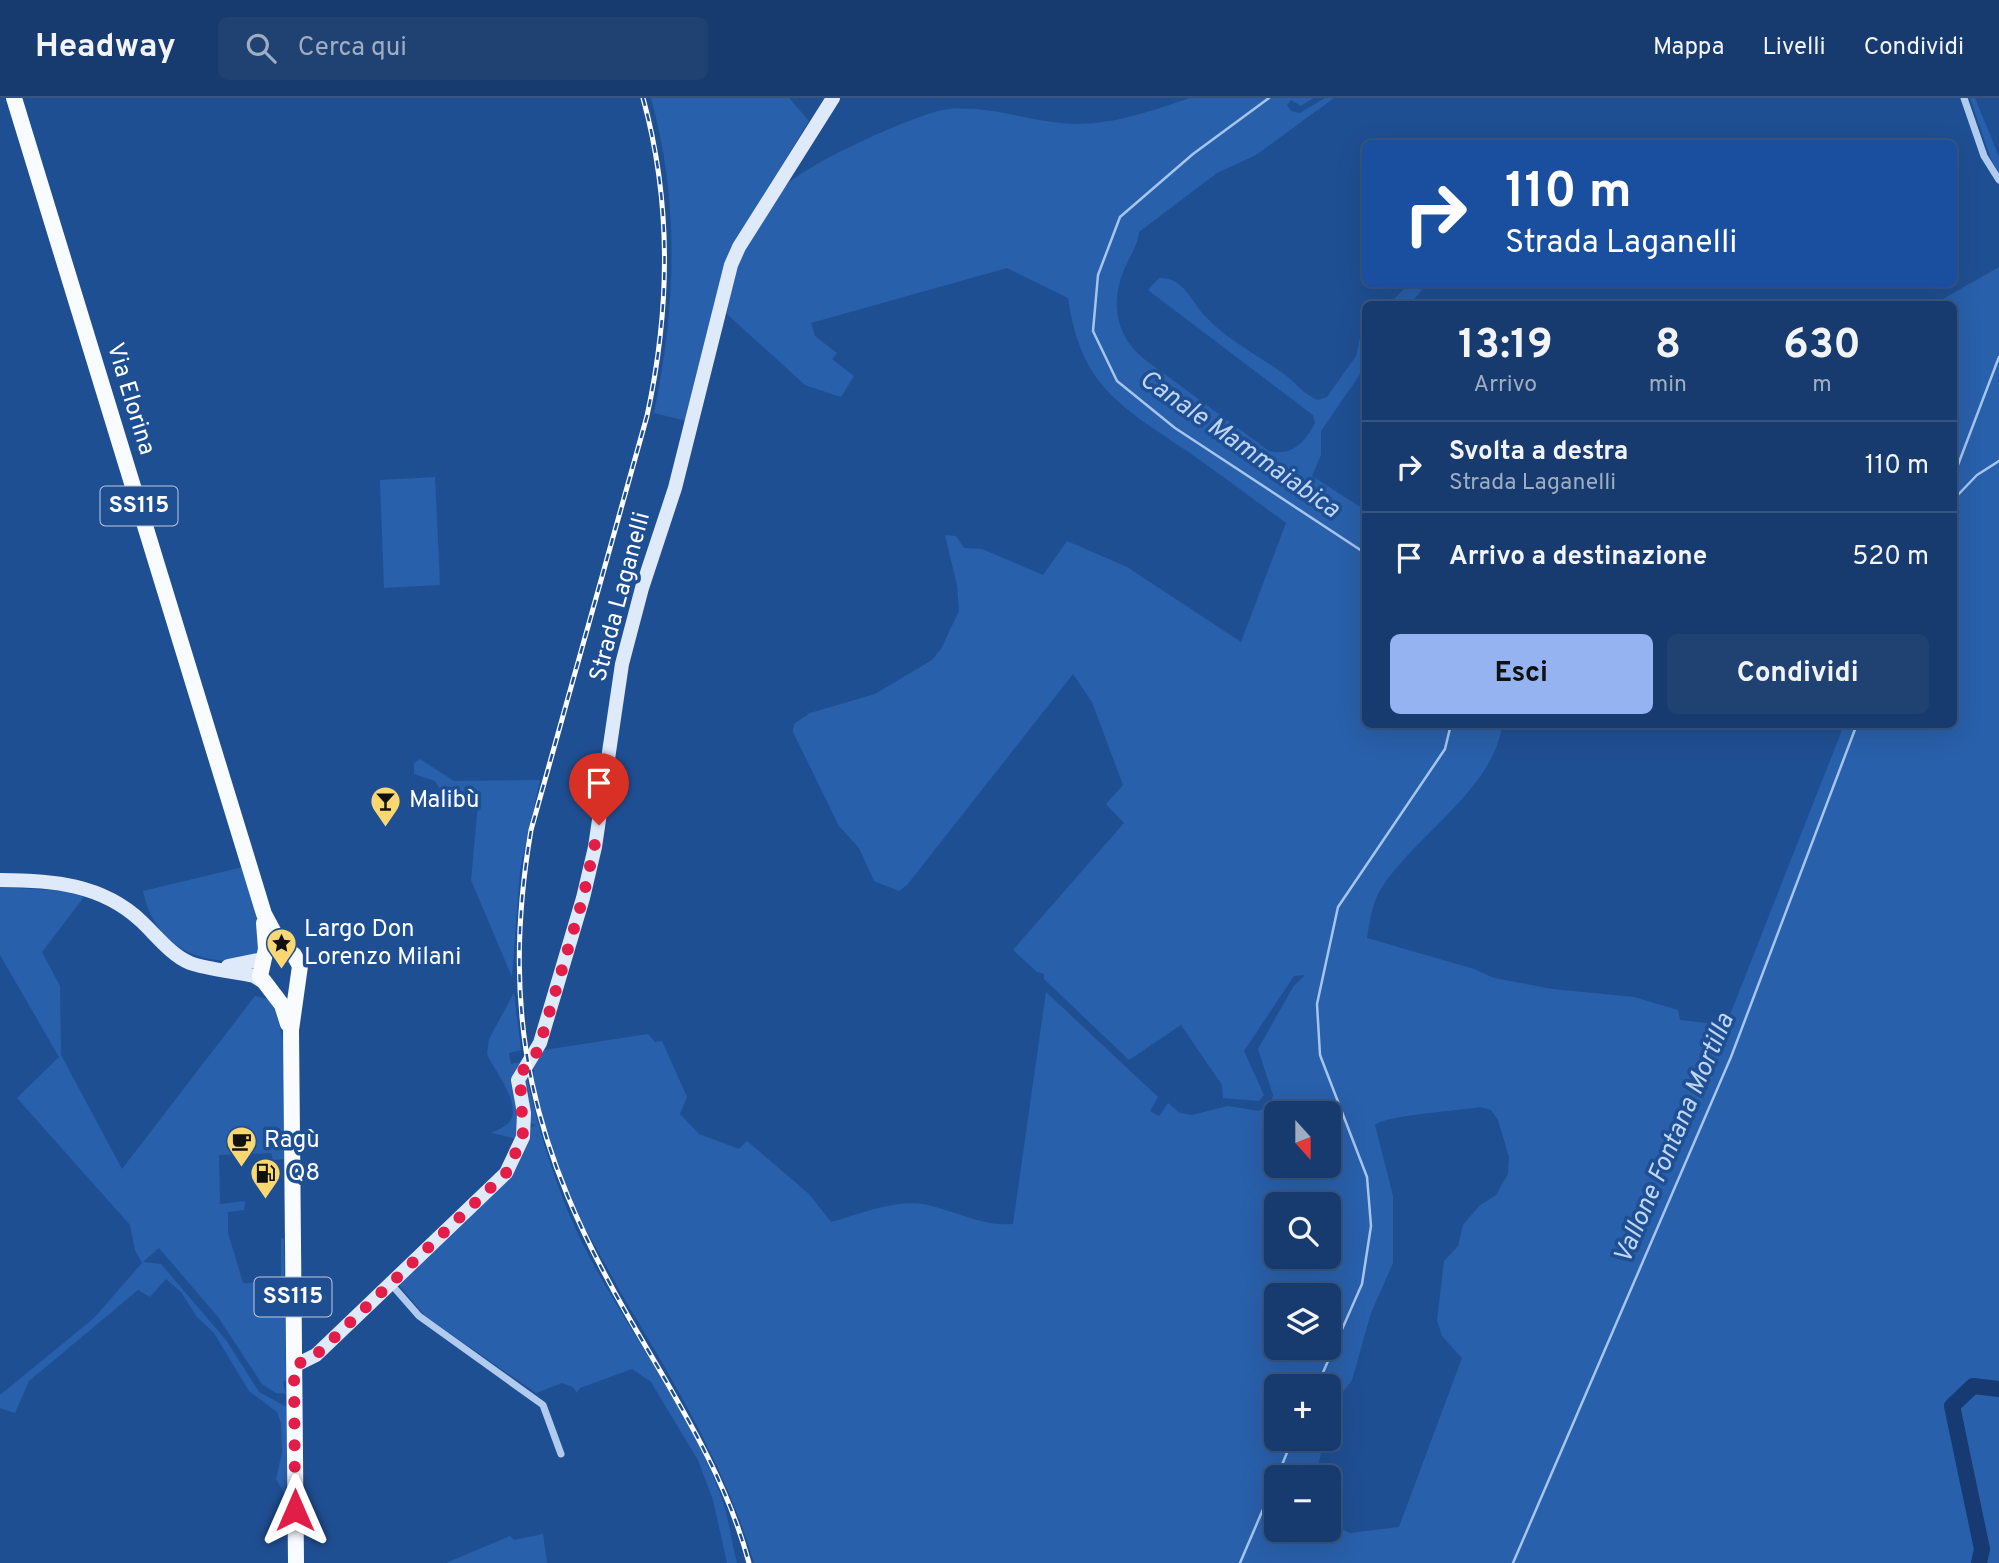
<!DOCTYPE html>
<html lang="it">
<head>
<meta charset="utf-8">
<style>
  :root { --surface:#173b6e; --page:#204273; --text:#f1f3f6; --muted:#9eadc2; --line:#365581; --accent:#95b2f1 }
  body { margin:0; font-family:Overpass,sans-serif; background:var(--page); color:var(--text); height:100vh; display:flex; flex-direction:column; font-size:26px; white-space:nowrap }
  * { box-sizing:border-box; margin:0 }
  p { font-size:23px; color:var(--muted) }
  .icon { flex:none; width:38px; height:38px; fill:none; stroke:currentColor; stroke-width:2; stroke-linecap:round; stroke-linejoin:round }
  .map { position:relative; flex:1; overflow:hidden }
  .sheet { position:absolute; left:1362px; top:203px; width:595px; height:427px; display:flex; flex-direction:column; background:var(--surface); border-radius:10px; box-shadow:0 7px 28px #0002,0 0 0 2px var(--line) }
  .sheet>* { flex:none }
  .guide { position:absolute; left:1362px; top:42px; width:595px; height:147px; border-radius:10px; box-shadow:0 7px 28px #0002,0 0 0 2px var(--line); background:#1a4fa0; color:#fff; overflow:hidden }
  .needle { width:46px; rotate:159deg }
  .controls { position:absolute; left:1264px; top:1003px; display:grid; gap:14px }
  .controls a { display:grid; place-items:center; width:77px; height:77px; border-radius:10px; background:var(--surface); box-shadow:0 7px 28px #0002,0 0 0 2px var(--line); font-size:35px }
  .pin { position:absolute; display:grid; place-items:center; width:60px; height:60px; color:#fff; margin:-72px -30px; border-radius:50% 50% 50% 0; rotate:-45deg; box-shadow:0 0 7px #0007 }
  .pin .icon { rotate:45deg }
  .me { position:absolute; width:77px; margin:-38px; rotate:0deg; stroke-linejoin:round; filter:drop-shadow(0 0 5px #0008) }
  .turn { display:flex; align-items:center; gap:24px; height:147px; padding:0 28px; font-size:32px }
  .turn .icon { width:91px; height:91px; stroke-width:2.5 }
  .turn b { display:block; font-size:49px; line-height:60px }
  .eta { display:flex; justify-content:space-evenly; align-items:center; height:119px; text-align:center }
  .eta b { font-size:42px; font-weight:700; line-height:49px }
  .action { display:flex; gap:14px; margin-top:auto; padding:14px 28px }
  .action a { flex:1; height:80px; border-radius:10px; background:var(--accent); color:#111; font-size:28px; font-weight:700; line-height:80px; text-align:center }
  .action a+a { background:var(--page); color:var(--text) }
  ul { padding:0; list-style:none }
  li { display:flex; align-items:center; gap:21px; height:91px; padding:0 28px; border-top:2px solid var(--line) }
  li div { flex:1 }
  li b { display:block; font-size:26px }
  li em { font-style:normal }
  header { display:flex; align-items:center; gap:42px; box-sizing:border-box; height:98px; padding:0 35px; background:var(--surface); border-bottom:2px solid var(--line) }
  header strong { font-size:33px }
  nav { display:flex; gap:38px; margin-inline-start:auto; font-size:24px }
  .search { width:490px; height:63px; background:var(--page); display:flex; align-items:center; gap:18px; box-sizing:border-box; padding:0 24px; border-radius:10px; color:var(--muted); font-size:26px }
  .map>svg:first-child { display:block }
</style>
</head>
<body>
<header>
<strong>Headway</strong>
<div class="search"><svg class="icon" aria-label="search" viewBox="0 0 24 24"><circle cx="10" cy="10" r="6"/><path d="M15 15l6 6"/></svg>Cerca qui</div>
<nav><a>Mappa</a><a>Livelli</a><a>Condividi</a></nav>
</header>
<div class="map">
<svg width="1999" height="1465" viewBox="0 0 1999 1465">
  <rect width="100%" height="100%" fill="#1f4f93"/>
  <path fill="#2960ab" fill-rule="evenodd" d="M 651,0 L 789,0 L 809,23 L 734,145 L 687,323 L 654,315 C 676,209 680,105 651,0 Z
    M 1190,0 L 1313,0 L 1301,8 L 1291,2 L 1287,7 L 1291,13 L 1300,15 L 1325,0 L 1334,0 L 1256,57 L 1217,75 L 1139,134 C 1137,150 1129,159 1123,174 C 1110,208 1117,239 1144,261 L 1269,353 C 1292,359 1306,343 1315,325 L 1313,317 L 1148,192 L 1159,180 C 1184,179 1191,204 1206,219 C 1227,242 1259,258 1284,276 C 1296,285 1304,297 1318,302 L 1327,299 L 1356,258 L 1365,217 L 1365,269 L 1321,333 L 1321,357 L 1312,378 L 1365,412 L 1365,626 L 1502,627 C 1494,690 1417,736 1382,789 C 1372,804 1370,822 1367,840 L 1474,871 L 1494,880 L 1552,891 L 1634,899 L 1678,912 L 1680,922 L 1726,927 L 1844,627 L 1953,626 L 1953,206 L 1934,206 L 1999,169 L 1999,1465 L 754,1465 C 726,1370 676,1287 625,1202 C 610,1176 597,1149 580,1123 C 569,1097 529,995 534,971 C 535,965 540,956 544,952 L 648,936 L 655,944 L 662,943 L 687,999 L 680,1016 L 699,1036 L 739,1051 L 747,1043 L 809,1096 L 831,1124 C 860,1116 893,1102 923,1106 C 954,1112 982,1129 1013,1126 L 1046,894 L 1158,999 L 1150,1013 L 1159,1018 L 1168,1005 L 1180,1015 L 1192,1017 L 1228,1008 L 1259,1013 L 1271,1005 L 1273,997 L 1258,951 L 1293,889 L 1305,877 L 1294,878 L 1244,953 L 1264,997 L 1259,1003 L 1223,1000 L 1222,987 L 1181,927 L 1129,962 L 1044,881 L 1044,876 L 1037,874 L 1013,852 L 1124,725 L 1106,706 L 1123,687 L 1092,604 L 1073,576 L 907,787 L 899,793 L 874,783 L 859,750 L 839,728 L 793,634 L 794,626 L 810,615 L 875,596 L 932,562 L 941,551 L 959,513 L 957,487 L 945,437 L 956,438 L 964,450 L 982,451 L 1043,477 L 1067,443 L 1127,469 L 1241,544 L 1286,425 C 1253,401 1220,376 1187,353 C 1119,307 1081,288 1068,200 L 1007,170 L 811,225 L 815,238 L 837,255 L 832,261 L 854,278 L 841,299 L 805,287 L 727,216 C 729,200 730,184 735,169 C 741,151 770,107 782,91 C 801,68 919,14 949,11 C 988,8 1023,21 1060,25 C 1105,30 1148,14 1190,0 ZM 1480,1009 L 1491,1012 L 1498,1022 L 1509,1059 L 1508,1076 L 1496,1097 L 1479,1108 L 1463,1127 L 1458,1148 L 1444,1163 L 1437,1222 L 1442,1238 L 1462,1260 L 1399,1429 L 1350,1435 L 1328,1425 L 1328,1432 L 1276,1432 L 1276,1379 L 1311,1379 L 1317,1373 L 1324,1341 L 1276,1340 L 1276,1288 L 1328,1288 L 1328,1327 L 1339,1299 L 1352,1282 L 1371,1215 L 1393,1165 L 1393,1098 L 1375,1027 C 1386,1017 1459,1013 1480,1009 ZM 1276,1015 L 1328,1015 L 1328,1068 L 1276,1068 ZM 1276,1106 L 1328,1106 L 1328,1158 L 1276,1158 ZM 1276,1197 L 1328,1197 L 1328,1250 L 1276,1250 Z
    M 1970,0 L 1975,0 L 1999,59 L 1999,75 L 1991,61 Z
    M 1409,186 L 1427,186 L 1410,206 L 1389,206 Z
    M 435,379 L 440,487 L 384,490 L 380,382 Z
    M 420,661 L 454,683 L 540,682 L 520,772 L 512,879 L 471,782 L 479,695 L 443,696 L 435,683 L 414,676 L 414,665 Z
    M 243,769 L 263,844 L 255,859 C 202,872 154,848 143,793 Z
    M 0,789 L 63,793 L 84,799 L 42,854 L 60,888 L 61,957 L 122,1071 L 255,898 L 270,902 C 292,944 288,1014 284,1061 L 273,1062 L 271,1055 L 219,1057 L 220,1106 L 245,1103 L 244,1112 L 228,1114 L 228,1135 L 243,1185 L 281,1185 L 281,1140 L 284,1141 L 286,1282 L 283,1284 L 286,1296 L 276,1295 L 262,1286 L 218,1219 L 159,1150 L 143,1164 L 161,1166 L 226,1242 L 259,1294 L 287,1309 L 288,1402 L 276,1381 L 282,1354 L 281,1325 L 277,1314 L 249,1293 L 214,1235 L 197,1219 L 181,1194 L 166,1181 L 150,1199 L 138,1192 L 29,1283 L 15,1315 L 0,1310 L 0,1297 L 94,1220 L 142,1165 L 135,1152 L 130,1127 L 17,1000 L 59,959 L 0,857 Z
    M 514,895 L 521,952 L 509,955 L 511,966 L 520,964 L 513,976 L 518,1008 L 517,1041 L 492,1035 C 497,1032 507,1028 510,1023 C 522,1005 493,971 487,956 L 489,941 Z
    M 526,975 C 540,1038 559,1102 590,1160 C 632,1239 690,1313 721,1398 C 729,1419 731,1443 737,1465 L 727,1465 L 713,1402 L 698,1362 L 651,1284 L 632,1271 L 580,1290 L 577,1295 L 573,1289 L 562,1285 L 536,1295 L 425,1218 L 398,1186 L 517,1070 L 530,1030 L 536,1027 L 530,1025 L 523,991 Z
    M 543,1436 L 547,1465 L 446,1465 L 510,1438 L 514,1442 Z"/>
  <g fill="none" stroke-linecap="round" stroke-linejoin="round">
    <path stroke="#a5c5ef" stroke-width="2.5" d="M 1269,0 L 1193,56 L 1120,119 L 1098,177 L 1093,233 L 1117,283 L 1175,330 L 1365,455
      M 1953,380 L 1999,259
      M 1953,402 L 1977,377 L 1999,363
      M 1317,1288 L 1362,1186 L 1371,1128 L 1367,1079 L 1320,957 L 1317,906 L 1338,809 L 1445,651 L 1451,626
      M 1277,1379 L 1293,1340
      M 1240,1465 L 1276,1381
      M 1513,1465 L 1731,959 L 1857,626"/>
    <path stroke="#163a71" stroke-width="16" d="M 1979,1465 L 1982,1451 L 1952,1308 L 1973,1288 L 1999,1291"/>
    <path stroke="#b1cbee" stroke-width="7" d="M 1964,0 L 1984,58 L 1999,82
      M 391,1186 L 419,1218 L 543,1307 L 561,1356"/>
    <path stroke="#dee9fa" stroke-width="14" d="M 0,782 C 51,782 102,786 141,823 C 156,837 171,857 190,865 C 206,871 236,874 254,878 L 262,883
      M 228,868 L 263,861
      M 294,1268 L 316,1257 L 506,1075 L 523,1039 L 524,1015 L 518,982 L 540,945 L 583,800 L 595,749 L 622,566 L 642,490 L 675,390 L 731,167 L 739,149 L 833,0"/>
    <path stroke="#f8fbff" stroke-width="16" d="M 14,0 L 264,816 L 280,846 L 294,857 L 300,868 L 291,932 L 296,1465
      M 264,825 L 266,851 L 260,878 L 282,907 L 288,926"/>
    <defs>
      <path id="rail" d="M 643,0 C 672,105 670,212 647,318 L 531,732 C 499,921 533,1054 628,1218 C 674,1298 725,1375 749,1465"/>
    </defs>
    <use href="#rail" stroke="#fff" stroke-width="5"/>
    <use href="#rail" stroke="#1f4f93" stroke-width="2.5" stroke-dasharray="8" stroke-linecap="butt"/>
  </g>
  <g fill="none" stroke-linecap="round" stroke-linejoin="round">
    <path stroke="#e11d48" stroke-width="12" stroke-dasharray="0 21.6" d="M 295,1412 L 294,1268 L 316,1257 L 506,1075 L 523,1039 L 520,976 L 535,958 L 540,946 L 583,800 L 599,727"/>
  </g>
  <defs>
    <symbol id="bar-pin" viewBox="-11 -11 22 30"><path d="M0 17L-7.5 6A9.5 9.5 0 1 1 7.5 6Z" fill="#fbd772" stroke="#1f4f93"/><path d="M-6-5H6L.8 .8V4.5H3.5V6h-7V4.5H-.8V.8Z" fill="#111"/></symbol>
    <symbol id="sight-pin" viewBox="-11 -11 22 30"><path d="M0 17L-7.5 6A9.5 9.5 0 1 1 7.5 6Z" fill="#fbd772" stroke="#1f4f93"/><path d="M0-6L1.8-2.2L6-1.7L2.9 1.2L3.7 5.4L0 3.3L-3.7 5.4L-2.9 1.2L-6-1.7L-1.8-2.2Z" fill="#111"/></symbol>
    <symbol id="cafe-pin" viewBox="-11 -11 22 30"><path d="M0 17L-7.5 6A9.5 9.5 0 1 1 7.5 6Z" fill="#fbd772" stroke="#1f4f93"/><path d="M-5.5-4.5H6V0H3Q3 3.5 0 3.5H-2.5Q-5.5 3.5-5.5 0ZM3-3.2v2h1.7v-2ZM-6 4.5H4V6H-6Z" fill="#111"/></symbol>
    <symbol id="fuel-pin" viewBox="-11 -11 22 30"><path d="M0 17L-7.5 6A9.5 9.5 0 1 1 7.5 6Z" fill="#fbd772" stroke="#1f4f93"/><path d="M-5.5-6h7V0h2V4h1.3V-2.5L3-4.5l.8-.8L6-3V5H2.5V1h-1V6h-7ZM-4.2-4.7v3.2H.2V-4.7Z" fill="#111"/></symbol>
  </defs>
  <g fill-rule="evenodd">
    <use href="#bar-pin" x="368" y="686" width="35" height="47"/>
    <use href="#sight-pin" x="264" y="828" width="35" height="47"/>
    <use href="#cafe-pin" x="224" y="1026" width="35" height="47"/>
    <use href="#fuel-pin" x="248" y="1058" width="35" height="47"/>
  </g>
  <g text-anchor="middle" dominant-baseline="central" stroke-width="7" stroke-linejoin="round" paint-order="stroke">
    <g fill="#1f4f93" stroke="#bccadf" stroke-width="2">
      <rect x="100.5" y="388.5" width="77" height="39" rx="5"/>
      <rect x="254.5" y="1179.5" width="77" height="39" rx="5"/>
    </g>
    <g font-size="23" font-weight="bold" fill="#fff">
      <text x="139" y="408">SS115</text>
      <text x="293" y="1199">SS115</text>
    </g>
    <g font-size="24" fill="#fff" stroke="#1f4f93">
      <text transform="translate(130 301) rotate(73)">Via Elorina</text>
      <text transform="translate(621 499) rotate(-75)">Strada Laganelli</text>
    </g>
    <g font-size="24" fill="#fff" stroke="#1f4f93" text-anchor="start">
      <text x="409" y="703">Malibù</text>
      <text x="304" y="832">Largo Don<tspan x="304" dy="28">Lorenzo Milani</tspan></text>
      <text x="264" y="1043">Ragù</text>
      <text x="288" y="1076">Q8</text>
    </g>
    <g font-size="26" font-style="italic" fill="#bed5f4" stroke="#1f4f93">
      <text transform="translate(1239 347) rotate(35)">Canale Mammaiabica</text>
      <text transform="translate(1675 1041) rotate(-67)">Vallone Fontana Mortilla</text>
    </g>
  </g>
</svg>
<div class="controls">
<a><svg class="needle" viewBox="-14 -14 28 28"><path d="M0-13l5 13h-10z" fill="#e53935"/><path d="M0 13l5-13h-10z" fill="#9eadc2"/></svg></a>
<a><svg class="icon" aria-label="search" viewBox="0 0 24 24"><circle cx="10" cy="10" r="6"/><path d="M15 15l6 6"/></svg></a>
<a><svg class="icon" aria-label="layers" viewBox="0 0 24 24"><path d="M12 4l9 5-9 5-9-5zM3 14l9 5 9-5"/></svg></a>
<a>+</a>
<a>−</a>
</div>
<div class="pin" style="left:599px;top:727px;background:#d93025"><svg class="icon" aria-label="arrive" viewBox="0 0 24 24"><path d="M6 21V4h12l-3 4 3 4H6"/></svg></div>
<svg class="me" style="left:295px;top:1412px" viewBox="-20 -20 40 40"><path d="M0-17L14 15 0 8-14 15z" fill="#e11d48" stroke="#fff" stroke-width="4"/></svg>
<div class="guide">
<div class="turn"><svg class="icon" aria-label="right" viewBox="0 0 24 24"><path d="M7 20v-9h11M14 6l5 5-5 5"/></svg><div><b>110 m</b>Strada Laganelli</div></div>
</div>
<section class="sheet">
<div class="eta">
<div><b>13:19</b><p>Arrivo</p></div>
<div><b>8</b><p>min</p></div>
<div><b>630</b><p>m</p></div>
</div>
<ul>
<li><svg class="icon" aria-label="right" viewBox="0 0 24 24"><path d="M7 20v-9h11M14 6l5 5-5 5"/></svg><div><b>Svolta a destra</b><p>Strada Laganelli</p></div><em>110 m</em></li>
<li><svg class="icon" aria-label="arrive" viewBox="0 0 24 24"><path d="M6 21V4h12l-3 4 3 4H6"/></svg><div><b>Arrivo a destinazione</b></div><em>520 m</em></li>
</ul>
<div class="action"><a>Esci</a><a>Condividi</a></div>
</section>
</div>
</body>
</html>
